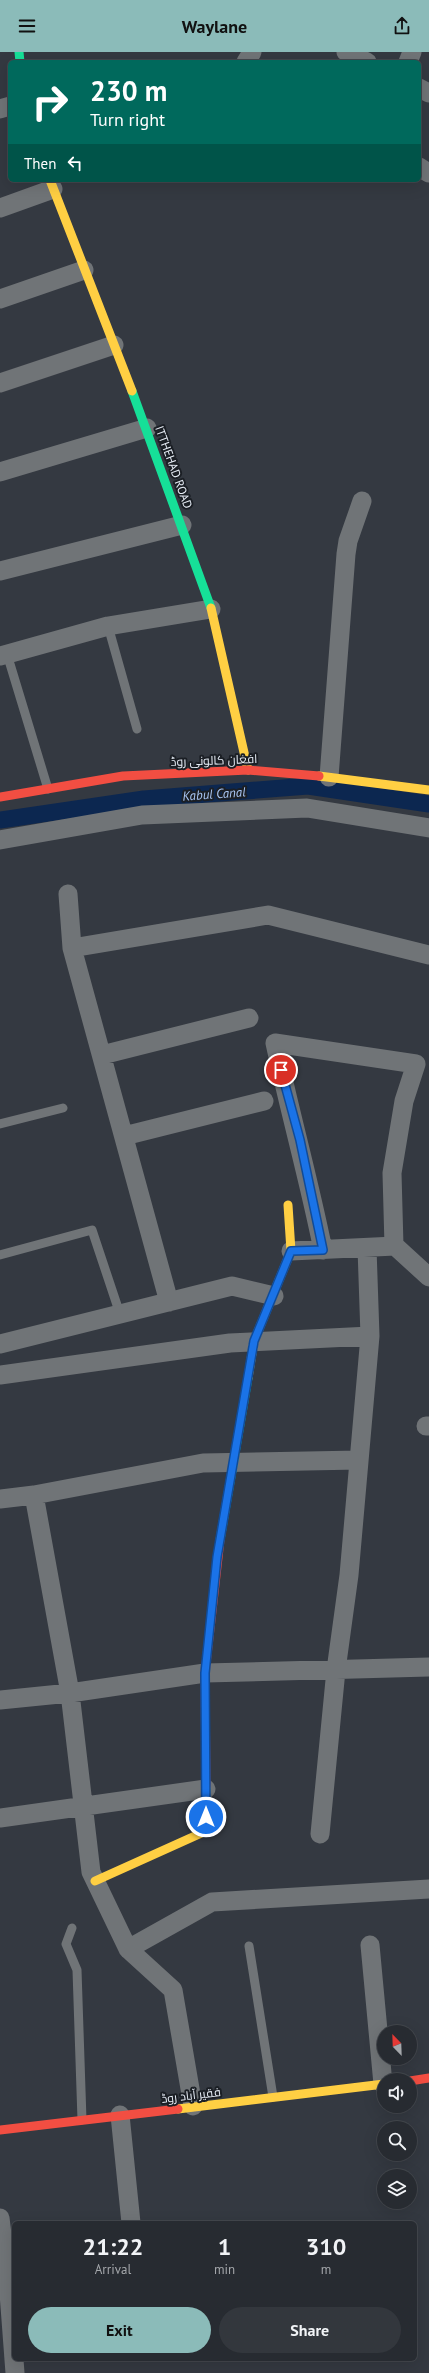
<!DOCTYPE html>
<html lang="en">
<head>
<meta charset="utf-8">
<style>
  :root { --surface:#272b31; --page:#33373d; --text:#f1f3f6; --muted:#a4a7ab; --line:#43474d; --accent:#8bbbb9 }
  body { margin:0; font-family:"PT Sans",Cairo,sans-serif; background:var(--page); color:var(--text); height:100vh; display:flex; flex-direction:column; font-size:15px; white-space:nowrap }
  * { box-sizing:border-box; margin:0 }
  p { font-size:13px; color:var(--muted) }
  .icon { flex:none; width:22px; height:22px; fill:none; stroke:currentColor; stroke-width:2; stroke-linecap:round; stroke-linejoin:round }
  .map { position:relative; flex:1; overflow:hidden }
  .panel { position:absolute; left:12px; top:2169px; width:405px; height:140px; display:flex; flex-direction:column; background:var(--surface); border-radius:6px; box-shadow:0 4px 16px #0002,0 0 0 1px var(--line) }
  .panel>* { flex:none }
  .top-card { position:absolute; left:8px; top:8px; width:413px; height:122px; border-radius:6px; box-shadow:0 4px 16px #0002,0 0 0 1px var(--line); background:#00695c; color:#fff; overflow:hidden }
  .needle { width:26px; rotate:337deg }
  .controls { position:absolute; left:377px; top:1973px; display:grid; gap:8px }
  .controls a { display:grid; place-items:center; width:40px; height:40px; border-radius:50%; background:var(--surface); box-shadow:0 4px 16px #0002,0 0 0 1px var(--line); font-size:20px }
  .pin { position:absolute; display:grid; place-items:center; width:34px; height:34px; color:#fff; margin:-17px; border:2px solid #fff; border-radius:50%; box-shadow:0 1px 4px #0007 }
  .me { position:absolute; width:44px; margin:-22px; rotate:0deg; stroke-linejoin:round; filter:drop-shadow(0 0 3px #0008) }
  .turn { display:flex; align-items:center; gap:14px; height:84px; padding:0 16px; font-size:18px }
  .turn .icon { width:52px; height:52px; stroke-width:2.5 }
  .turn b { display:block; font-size:28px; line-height:34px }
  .then { display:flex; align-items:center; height:38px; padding:0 16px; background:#0003; gap:8px; font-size:15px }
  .eta { display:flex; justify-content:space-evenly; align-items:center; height:68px; text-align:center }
  .eta b { font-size:24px; font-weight:700; line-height:28px }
  .action { display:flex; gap:8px; margin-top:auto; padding:8px 16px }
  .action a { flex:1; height:46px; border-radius:24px; background:var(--accent); color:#111; font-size:16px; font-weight:700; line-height:46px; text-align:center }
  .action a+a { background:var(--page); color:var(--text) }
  header { display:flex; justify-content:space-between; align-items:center; height:52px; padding:0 16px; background:var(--accent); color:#111; font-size:18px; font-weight:700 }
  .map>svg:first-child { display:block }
</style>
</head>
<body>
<header><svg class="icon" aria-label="menu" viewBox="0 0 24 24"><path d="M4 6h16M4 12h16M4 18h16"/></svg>Waylane<svg class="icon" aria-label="share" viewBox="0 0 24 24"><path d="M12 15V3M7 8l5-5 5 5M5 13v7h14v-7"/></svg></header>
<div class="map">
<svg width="429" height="2321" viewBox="0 0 429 2321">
  <rect width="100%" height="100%" fill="#343941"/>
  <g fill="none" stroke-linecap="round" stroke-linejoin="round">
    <path stroke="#0c2750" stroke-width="17" d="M 0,768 L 144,747 L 308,734 L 429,752"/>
    <path stroke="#707477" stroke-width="9" d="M 108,574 L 137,677
      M 7,602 L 48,737
      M 0,1072 L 63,1056
      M 0,1203 L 92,1178 L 120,1262
      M 72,1876 L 66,1892 L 77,1918 L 82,2068
      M 249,1894 L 273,2045"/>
    <path stroke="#707477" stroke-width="19" d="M 346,0 L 367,10
      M 246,10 L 252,0
      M 408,10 L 412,0
      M 419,36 L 429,41
      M 0,57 L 10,54
      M 419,115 L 429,121
      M 0,156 L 53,137
      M 0,247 L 84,218
      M 0,331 L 114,293
      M 0,420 L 147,376
      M 0,519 L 182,473
      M 0,604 L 108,574 L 211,557
      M 329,725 L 346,502 L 348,489 L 362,449
      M 0,788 L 142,763 L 307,756 L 429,776
      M 68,842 L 72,896 L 169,1250
      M 72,896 L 268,863 L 429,903
      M 102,1003 L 249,966
      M 124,1084 L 264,1049
      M 323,1198 C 309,1128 290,1061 275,991 L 416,1012 L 404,1049 L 392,1121 L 394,1194
      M 291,1199 L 395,1194 L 429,1225
      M 0,1292 L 232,1234 L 274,1244
      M 0,1323 L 230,1291 L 370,1284
      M 426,1374 L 429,1374
      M 34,1443 L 70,1641 L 91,1820 L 128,1897 L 173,1938 L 193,2054
      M 0,1447 L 34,1443 L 203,1411 L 359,1408
      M 0,1648 L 70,1641 L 205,1621 L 429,1615
      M 0,1766 L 206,1737
      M 320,1782 L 336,1618 L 349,1523 L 370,1284 L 367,1196
      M 370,1893 L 383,2032
      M 128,1897 L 212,1850 L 429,1837
      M 120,2063 L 131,2171
      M 0,2166 L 9,2241 L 15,2321"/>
    <path stroke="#16e098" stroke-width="9" d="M 19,0 L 20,10
      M 132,339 L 211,556
      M 220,1488 L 248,1326"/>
    <path stroke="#ffcf43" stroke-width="9" d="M 50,128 L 132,339
      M 211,556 L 248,718
      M 319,724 L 429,738
      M 248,1326 L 254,1289 L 291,1199 L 288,1153
      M 95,1829 L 206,1779 L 206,1734
      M 178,2057 L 384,2032"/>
    <path stroke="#f24e42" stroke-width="9" d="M 0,745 L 123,724 L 248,718 L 319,724
      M 206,1734 L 205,1621 L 220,1488
      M 410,2029 L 429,2026
      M 0,2078 L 178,2057"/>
  </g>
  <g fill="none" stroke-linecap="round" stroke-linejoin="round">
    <defs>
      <path id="route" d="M 206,1765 L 205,1621 L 217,1505 L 254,1289 L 291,1199 L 323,1198 L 300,1088 L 281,1018"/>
    </defs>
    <use href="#route" stroke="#114b97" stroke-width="10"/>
    <use href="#route" stroke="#1a73e8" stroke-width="7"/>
  </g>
  <g text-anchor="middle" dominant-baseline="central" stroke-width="4" stroke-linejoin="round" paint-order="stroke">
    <g font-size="12" fill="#e9eff8" stroke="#1b1f25">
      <text transform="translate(174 415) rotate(70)">ITTHEHAD ROAD</text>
      <text transform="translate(214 708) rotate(-2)">افغان کالونی روڈ</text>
      <text transform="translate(191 2043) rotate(-7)">فقیر آباد روڈ</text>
    </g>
    <g font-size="13" font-style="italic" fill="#aac7f5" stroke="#1b1f25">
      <text transform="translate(214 742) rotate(-4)">Kabul Canal</text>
    </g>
  </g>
</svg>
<div class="controls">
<a><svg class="needle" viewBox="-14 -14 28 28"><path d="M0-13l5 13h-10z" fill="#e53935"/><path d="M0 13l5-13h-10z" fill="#a4a7ab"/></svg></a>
<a><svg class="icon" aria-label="sound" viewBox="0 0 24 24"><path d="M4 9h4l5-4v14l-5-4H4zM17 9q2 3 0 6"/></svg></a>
<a><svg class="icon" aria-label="search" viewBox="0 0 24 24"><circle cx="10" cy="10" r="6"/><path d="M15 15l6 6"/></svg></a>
<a><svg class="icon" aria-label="layers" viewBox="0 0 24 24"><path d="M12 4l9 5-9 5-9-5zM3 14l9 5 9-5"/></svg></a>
</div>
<div class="pin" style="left:281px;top:1018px;background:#d93025"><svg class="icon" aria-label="arrive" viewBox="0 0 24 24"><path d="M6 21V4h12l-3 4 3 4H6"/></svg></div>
<svg class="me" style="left:206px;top:1765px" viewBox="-20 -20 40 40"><circle r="17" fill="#1a73e8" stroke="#fff" stroke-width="3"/><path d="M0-11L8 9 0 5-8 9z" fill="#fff"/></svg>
<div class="top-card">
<div class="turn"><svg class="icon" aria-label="right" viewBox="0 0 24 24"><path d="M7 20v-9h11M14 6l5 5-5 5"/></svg><div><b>230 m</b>Turn right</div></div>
<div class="then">Then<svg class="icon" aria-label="left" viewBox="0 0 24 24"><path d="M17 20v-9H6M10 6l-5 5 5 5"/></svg></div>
</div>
<section class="panel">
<div class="eta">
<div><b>21:22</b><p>Arrival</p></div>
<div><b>1</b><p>min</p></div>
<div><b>310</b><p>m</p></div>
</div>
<div class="action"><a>Exit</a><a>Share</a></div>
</section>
</div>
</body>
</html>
